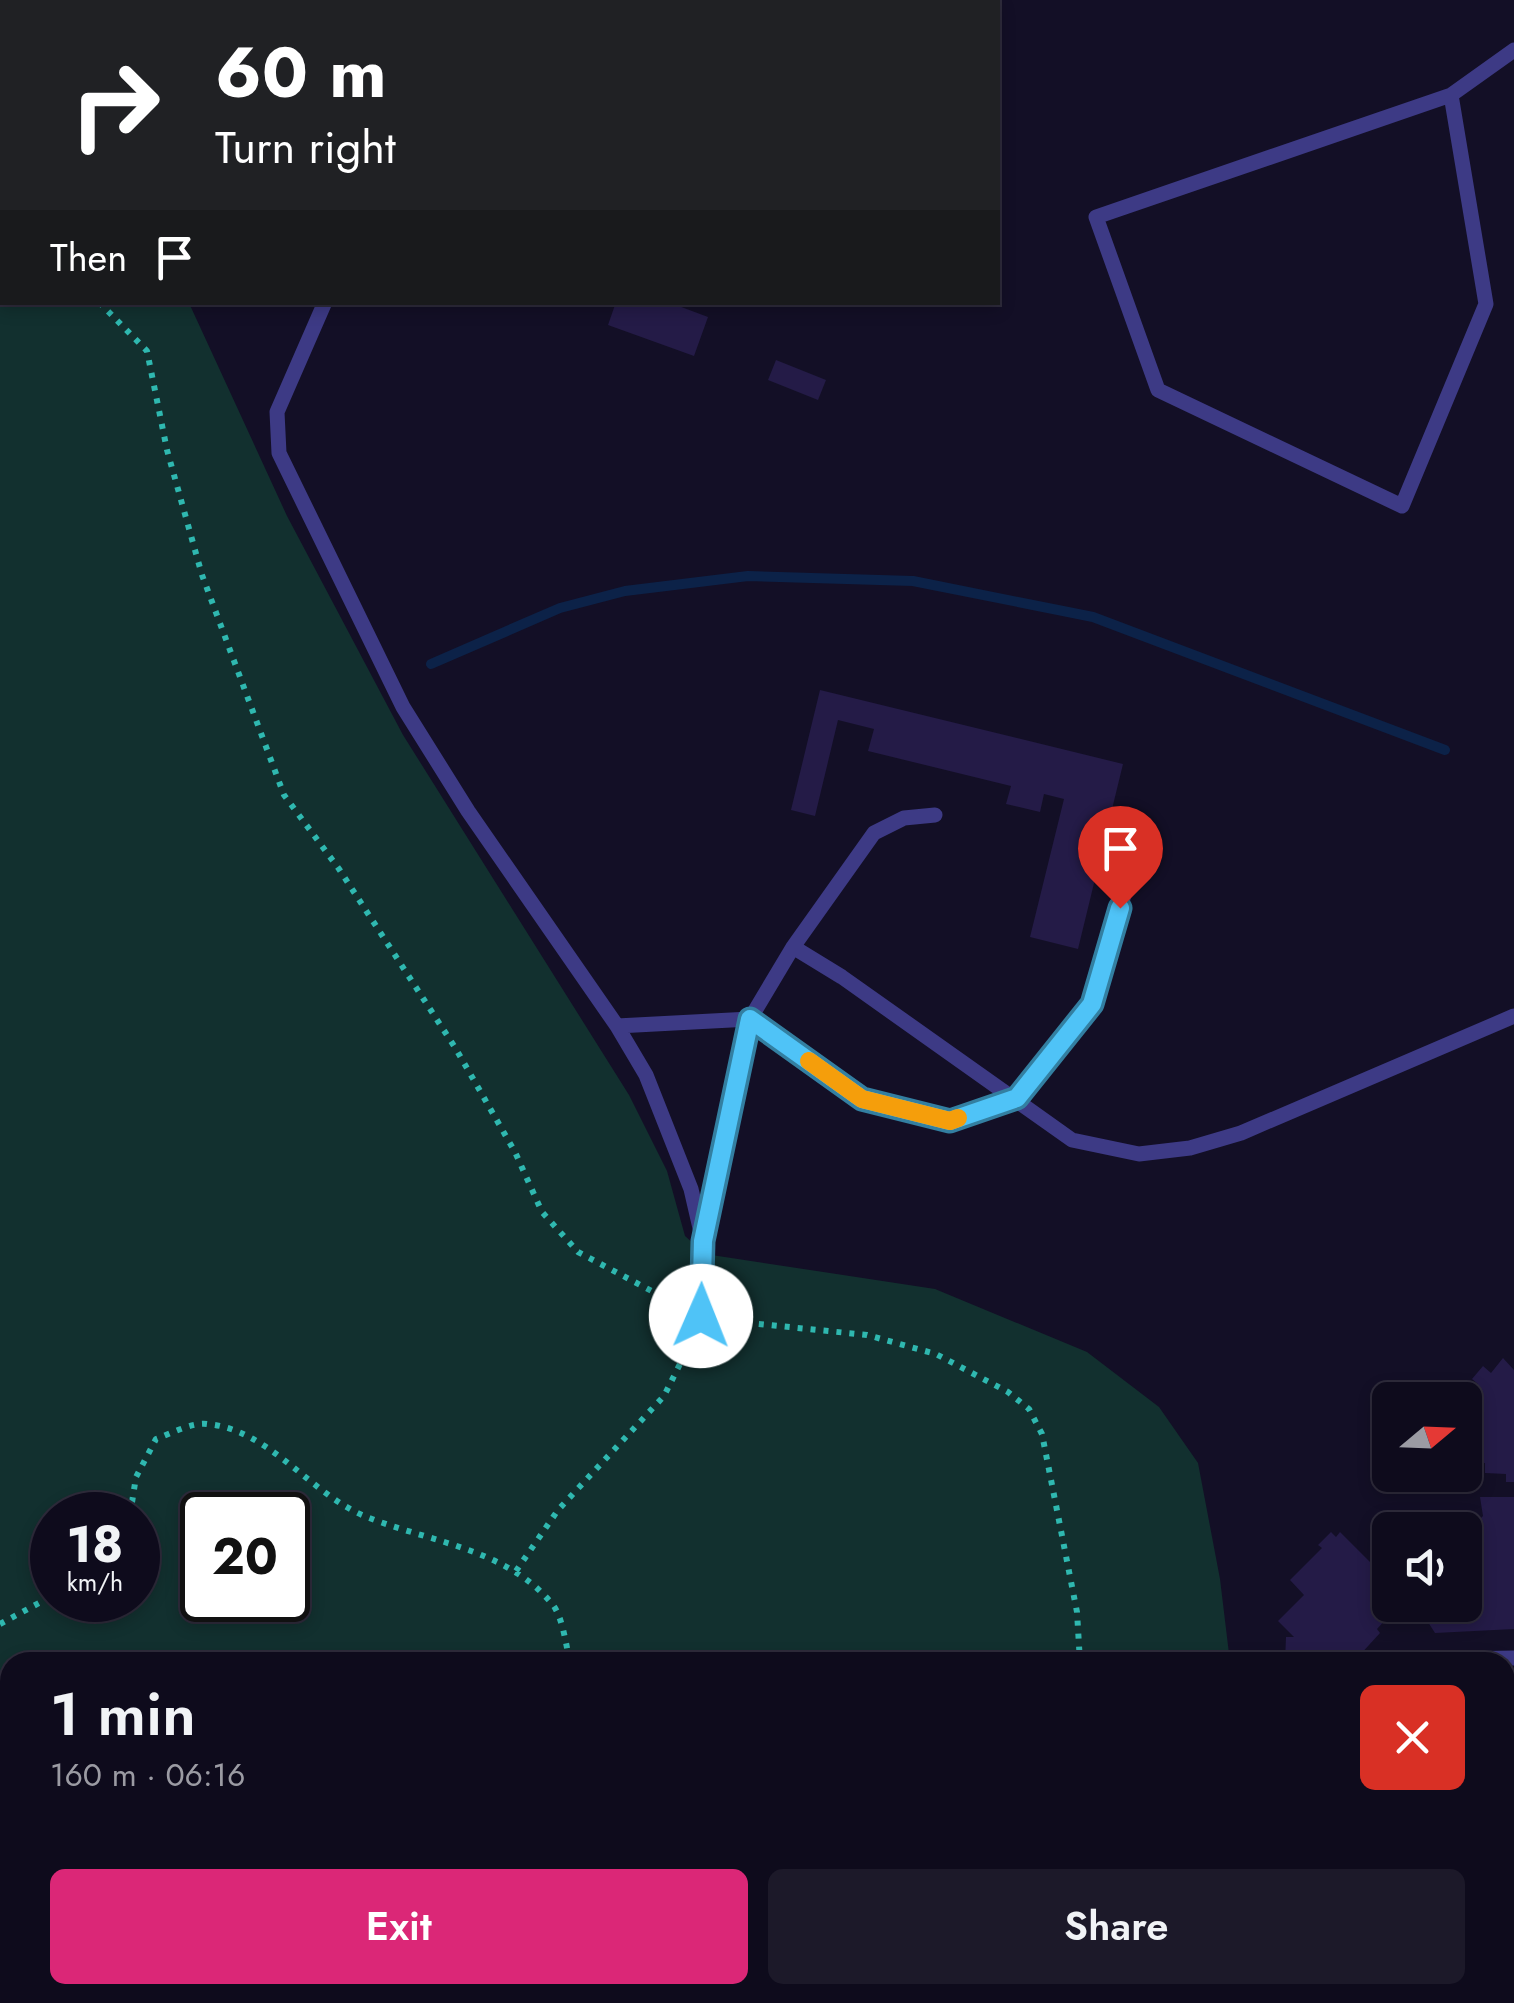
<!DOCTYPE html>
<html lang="en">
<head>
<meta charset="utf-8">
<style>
  :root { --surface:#0e0b1c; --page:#1c1929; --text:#f1f3f6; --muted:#9b9ba3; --line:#2e2b3b; --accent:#db2777 }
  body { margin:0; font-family:Jost,sans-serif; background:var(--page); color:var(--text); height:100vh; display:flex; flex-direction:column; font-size:38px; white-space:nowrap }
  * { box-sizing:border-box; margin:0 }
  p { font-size:32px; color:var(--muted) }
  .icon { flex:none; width:55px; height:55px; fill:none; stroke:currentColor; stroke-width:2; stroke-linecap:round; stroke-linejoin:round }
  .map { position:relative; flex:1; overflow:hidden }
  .side { position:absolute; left:0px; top:1652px; width:1515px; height:352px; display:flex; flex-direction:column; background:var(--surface); border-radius:30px 30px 0 0; box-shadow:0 5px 15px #0003,0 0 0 2px var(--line) }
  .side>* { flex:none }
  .top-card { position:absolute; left:0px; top:0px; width:1000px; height:305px; box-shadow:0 5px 15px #0003,0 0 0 2px var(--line); background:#202124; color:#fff; overflow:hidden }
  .needle { width:65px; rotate:71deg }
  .fabs { position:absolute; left:1372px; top:1382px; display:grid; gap:20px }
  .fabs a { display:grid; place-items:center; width:110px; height:110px; border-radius:15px; background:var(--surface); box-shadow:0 5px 15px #0003,0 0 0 2px var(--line); font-size:50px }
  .speed { position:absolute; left:30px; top:1492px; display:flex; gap:20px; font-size:50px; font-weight:700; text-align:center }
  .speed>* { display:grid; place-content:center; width:130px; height:130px; border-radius:50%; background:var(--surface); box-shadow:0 5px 15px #0003,0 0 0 2px var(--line); line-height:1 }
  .speed small { font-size:25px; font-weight:400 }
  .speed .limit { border:5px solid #111; border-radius:15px; background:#fff; color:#111 }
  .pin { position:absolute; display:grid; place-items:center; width:85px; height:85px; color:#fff; margin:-102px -42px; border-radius:50% 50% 50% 0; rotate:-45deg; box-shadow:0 0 10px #0007 }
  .pin .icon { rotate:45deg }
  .me { position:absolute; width:110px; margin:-55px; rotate:1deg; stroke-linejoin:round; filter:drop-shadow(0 0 8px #0008) }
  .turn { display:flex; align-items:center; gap:35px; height:210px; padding:0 50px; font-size:45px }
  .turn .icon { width:130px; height:130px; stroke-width:2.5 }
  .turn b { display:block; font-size:70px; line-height:85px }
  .then { display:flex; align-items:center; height:95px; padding:0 50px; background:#0003; gap:20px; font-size:38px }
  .round { display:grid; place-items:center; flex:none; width:105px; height:105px; border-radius:15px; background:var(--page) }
  .headline { display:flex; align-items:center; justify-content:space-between; height:170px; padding:0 50px }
  h1 { font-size:60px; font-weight:600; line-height:75px }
  .primary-button { display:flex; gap:20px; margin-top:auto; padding:20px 50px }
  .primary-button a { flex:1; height:115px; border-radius:15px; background:var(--accent); color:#fff; font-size:40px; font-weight:600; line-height:115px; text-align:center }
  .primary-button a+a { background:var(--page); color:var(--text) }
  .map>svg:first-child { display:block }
</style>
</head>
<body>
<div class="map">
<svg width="1514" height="2003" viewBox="0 0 1514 2003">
  <rect width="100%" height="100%" fill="#130f26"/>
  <path fill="#12302f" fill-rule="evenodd" d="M 0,0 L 391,0 L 391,2 L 2,2 L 2,302 L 189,303 L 287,516 L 403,735 L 629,1095 L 667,1171 L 685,1236 L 705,1254 L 935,1289 L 1087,1352 L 1159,1407 L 1198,1463 L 1220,1579 L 1230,1662 L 10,1662 L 10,1995 L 1267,1995 L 1268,2003 L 0,2003 ZM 52,1515 L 138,1515 L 138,1600 L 52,1600 ZM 202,1515 L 288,1515 L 288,1600 L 202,1600 Z"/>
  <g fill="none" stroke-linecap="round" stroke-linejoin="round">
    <path stroke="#0c2248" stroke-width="10" d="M 431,664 L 560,608 L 625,591 L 748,576 L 913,581 L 1093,617 L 1445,750"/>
  </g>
  <path fill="#241b47" d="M 616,302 L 668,302 L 708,317 L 694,356 L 608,325 Z
    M 776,360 L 826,380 L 818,400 L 768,380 Z
    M 820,690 L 1123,764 L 1078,949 L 1030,937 L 1064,799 L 1044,794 L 1040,812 L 1006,804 L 1011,786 L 868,751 L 874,729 L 838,720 L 815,816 L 791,810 Z
    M 1503,1358 L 1514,1370 L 1514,1482 L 1506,1482 L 1506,1474 L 1485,1473 L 1485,1463 L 1465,1462 L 1465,1400 L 1459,1400 L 1478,1384 L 1472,1379 L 1483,1366 L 1491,1373 Z
    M 1480,1497 L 1514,1497 L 1514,1629 L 1435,1633 L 1419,1608 L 1422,1605 L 1465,1605 L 1465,1530 L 1448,1530 L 1460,1517 L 1464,1522 L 1470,1516 L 1477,1522 L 1483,1516 Z
    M 1331,1532 L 1336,1537 L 1340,1532 L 1370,1562 L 1380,1560 L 1385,1566 L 1384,1575 L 1376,1583 L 1390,1596 L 1390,1605 L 1399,1605 L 1377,1629 L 1380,1633 L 1358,1657 L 1351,1651 L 1339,1657 L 1339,1662 L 1285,1662 L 1286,1637 L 1294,1637 L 1278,1621 L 1304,1595 L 1290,1580 L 1322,1548 L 1318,1545 Z
    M 1505,1685 L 1514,1685 L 1514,1819 L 1505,1819 Z
    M 1505,1832 L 1514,1832 L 1514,1966 L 1505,1966 Z
    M 1284,1995 L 1339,1995 L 1339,1998 L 1344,1998 L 1349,2003 L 1284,2003 Z"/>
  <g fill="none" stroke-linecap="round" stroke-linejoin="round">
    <path stroke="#2fb8b0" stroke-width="6" stroke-dasharray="5 8" stroke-linecap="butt" d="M 0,193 L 2,196
      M 99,302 L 147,351 L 167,450 L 202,575 L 284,795 L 339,869 L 456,1049 L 515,1152 L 542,1212 L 578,1252 L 680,1306
      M 720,1320 L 867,1335 L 936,1354 L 1008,1392 L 1029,1409 L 1042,1434 L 1077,1612 L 1080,1662
      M 130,1515 L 136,1477 L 156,1439 C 170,1434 192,1422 207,1424 C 268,1429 308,1491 362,1515 C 426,1542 506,1547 553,1605 C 563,1618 566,1646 570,1662
      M 516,1571 L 558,1510 L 664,1396 L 695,1334
      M 0,1624 L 52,1596
      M 580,1995 L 581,2003
      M 1127,1995 L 1128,2003"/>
    <path stroke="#3d3a85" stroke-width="15" d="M 364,0 L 364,2
      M 1451,95 L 1486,304 L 1402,506 L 1158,390 L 1096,217 L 1451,95 L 1514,50
      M 325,302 L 277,412 L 279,453 L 403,707 L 468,811 L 617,1026 L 646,1075 L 691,1189 L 703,1241 L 701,1316
      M 793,947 L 842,977 L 1072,1140 L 1139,1154 L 1190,1148 L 1241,1133 L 1514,1016
      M 617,1026 L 750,1019 L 863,1099 L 950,1121 L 1017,1098 L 1092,1004 L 1130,875
      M 704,1236 L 750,1019 L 793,947 L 874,833 L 904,818 L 935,815
      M 1401,1660 L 1514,1658
      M 1424,1995 L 1493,1995
      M 1505,1995 L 1514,1995"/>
  </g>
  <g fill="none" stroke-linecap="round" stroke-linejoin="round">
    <defs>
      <path id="route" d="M 701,1316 L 703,1241 L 750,1019 L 862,1099 L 950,1121 L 1017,1098 L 1092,1004 L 1120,908"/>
    </defs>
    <use href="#route" stroke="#337fa1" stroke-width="25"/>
    <use href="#route" stroke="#4fc3f7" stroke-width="18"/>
    <path stroke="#f59e0b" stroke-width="18" d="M 809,1061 L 862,1099 L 950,1121 L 958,1118"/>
  </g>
</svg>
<div class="fabs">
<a><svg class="needle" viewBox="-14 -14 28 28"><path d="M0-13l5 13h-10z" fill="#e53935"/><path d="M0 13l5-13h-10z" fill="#9b9ba3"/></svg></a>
<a><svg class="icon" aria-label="sound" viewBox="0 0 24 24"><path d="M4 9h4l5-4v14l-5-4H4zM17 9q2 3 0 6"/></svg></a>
</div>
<div class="speed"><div>18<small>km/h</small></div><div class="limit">20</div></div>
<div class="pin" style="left:1120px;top:908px;background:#d93025"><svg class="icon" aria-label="arrive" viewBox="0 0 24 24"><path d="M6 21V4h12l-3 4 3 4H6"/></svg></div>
<svg class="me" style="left:701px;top:1316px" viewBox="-20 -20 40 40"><circle r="19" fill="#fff"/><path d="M0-13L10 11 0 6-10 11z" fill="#4fc3f7"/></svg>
<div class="top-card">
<div class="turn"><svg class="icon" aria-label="right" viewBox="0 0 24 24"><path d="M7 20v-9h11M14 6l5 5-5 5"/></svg><div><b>60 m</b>Turn right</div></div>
<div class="then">Then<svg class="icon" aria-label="arrive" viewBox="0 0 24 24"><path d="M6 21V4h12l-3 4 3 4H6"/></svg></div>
</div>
<section class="side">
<div class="headline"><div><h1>1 min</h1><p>160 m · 06:16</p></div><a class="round" style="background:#d93025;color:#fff"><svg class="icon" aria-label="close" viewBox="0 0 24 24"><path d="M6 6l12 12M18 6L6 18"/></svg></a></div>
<div class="primary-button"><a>Exit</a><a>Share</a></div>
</section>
</div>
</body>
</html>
